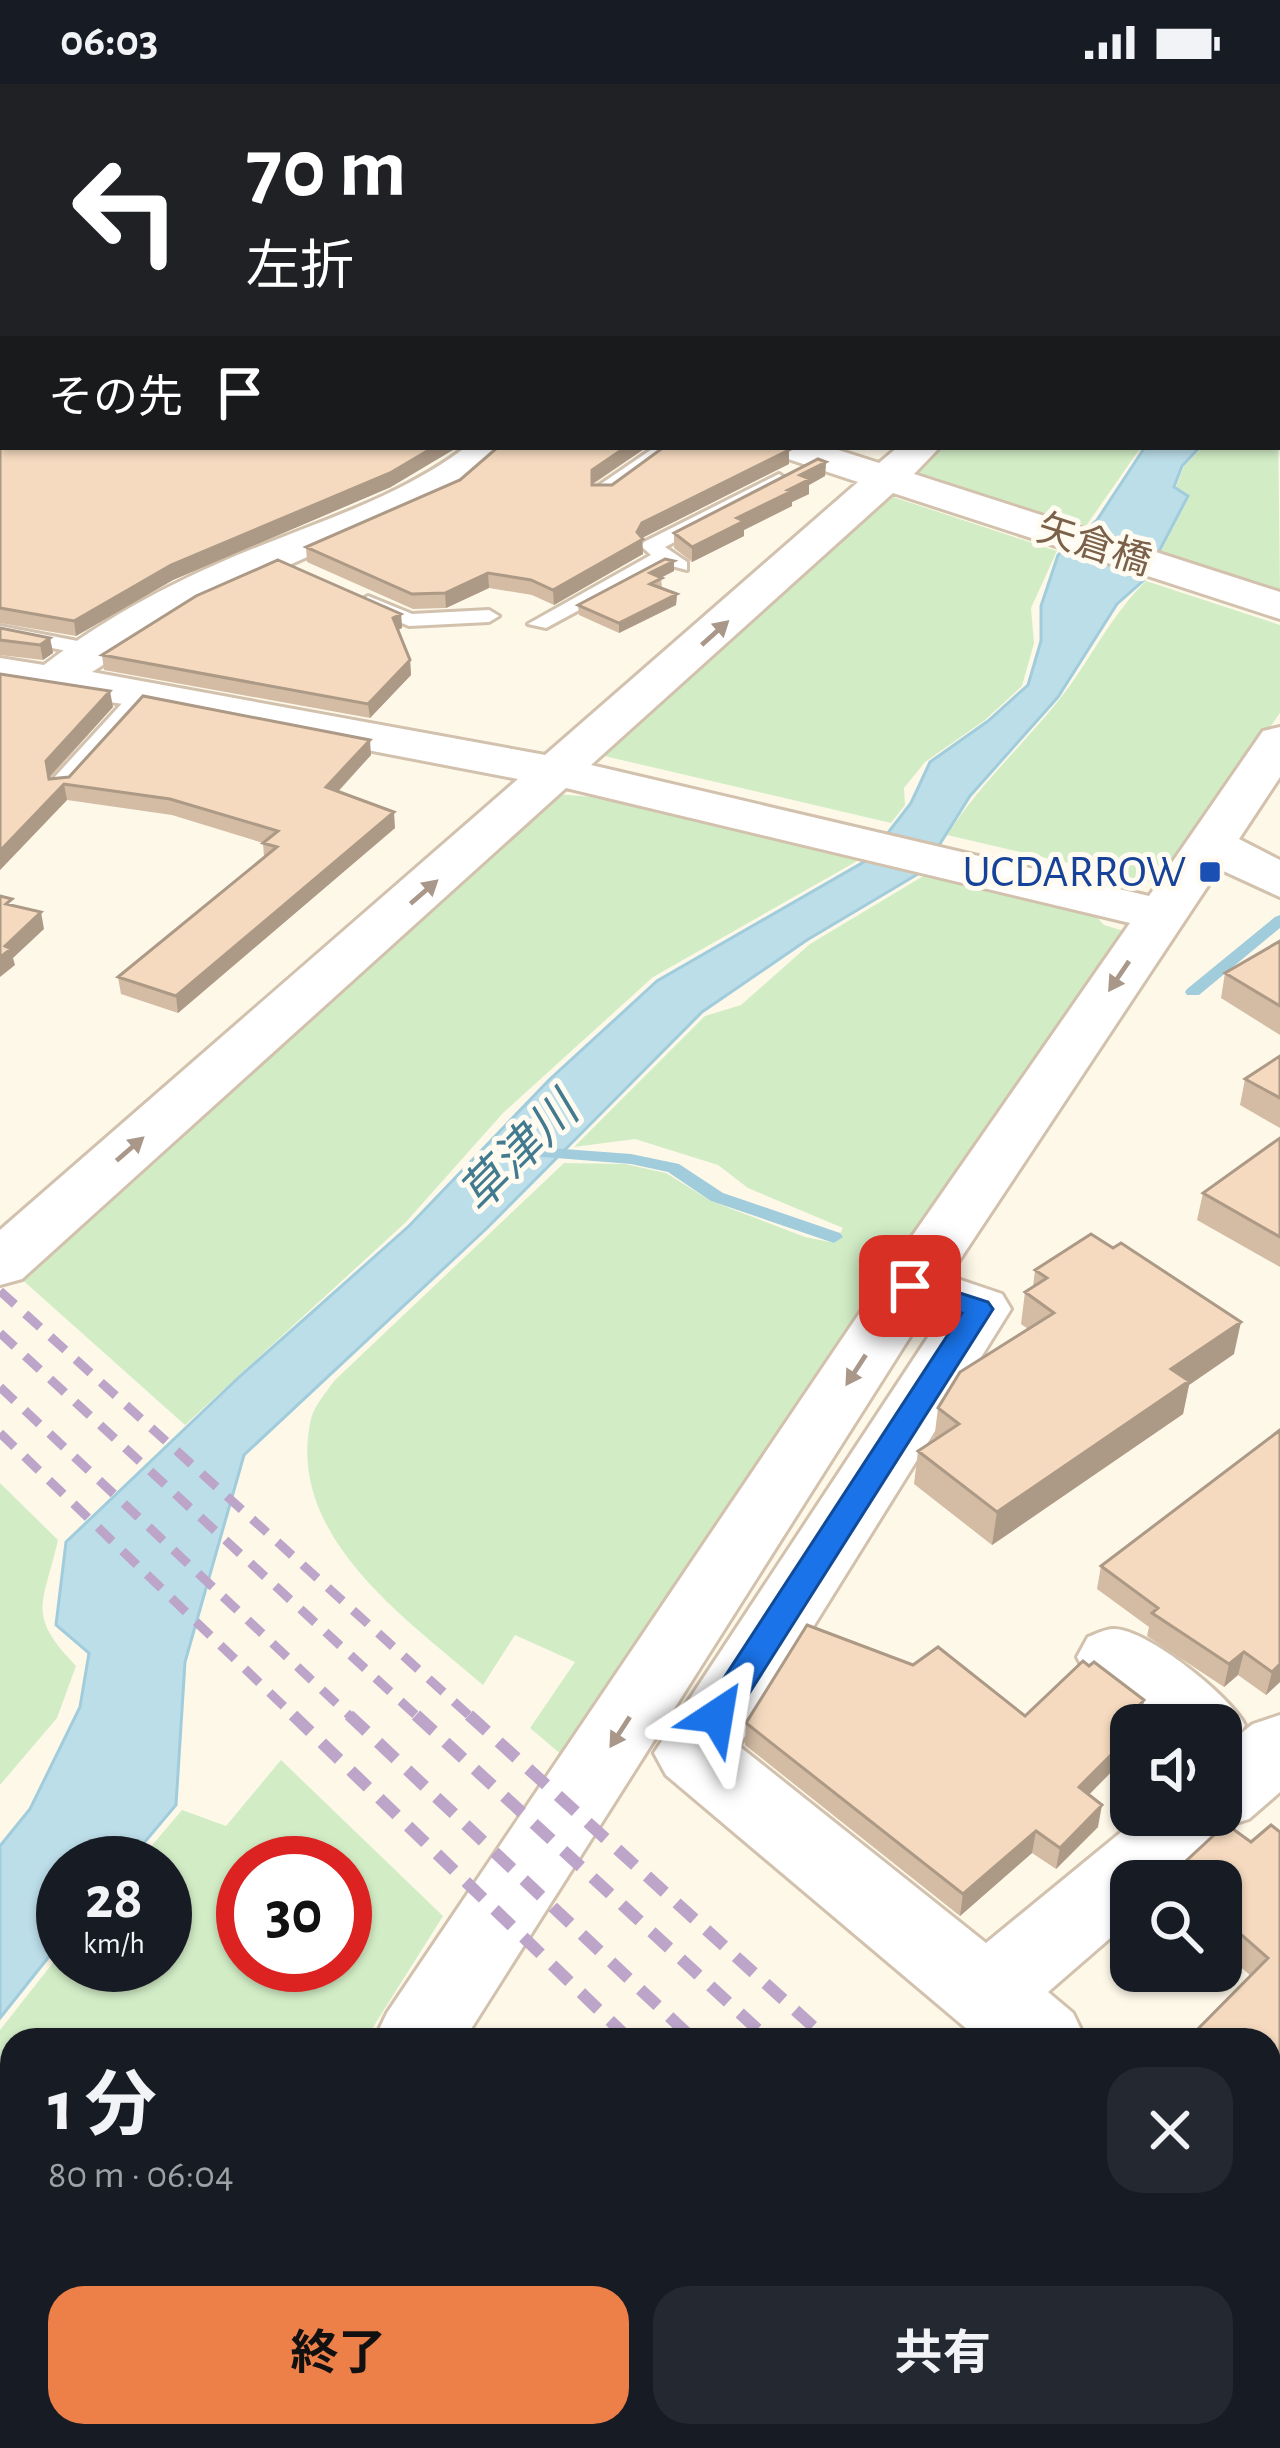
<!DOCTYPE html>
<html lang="ja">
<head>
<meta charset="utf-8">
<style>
  :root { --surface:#171b24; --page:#242831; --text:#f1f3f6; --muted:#9ea1a6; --accent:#ed7f49 }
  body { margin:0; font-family:"Alegreya Sans","Noto Sans JP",sans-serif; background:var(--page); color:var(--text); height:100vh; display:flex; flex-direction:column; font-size:45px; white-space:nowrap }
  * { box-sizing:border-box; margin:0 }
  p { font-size:39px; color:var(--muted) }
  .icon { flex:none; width:66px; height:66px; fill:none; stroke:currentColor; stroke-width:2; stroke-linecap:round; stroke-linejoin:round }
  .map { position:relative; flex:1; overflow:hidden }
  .panel { position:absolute; left:0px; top:1944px; width:1281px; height:420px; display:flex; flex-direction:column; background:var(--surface); border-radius:36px 36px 0 0; box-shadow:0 3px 9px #0004 }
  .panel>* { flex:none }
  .hud { position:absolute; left:0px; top:0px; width:1281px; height:366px; box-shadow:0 3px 9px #0004; background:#202124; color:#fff; overflow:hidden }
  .buttons { position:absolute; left:1110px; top:1620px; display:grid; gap:24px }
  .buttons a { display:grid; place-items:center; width:132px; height:132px; border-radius:24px; background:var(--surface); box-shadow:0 3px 9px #0004; font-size:60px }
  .speed { position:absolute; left:36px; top:1752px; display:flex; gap:24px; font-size:60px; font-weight:700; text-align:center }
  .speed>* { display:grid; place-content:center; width:156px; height:156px; border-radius:50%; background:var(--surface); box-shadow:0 3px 9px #0004; line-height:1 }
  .speed small { font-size:30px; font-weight:400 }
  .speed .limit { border:18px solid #d22; background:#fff; color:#111 }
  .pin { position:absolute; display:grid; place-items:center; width:102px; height:102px; color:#fff; margin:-51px; border-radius:24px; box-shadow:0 6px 18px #0006 }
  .me { position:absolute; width:132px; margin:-66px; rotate:33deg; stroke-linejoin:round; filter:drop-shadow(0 0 9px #0008) }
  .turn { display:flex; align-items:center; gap:42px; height:252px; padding:0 48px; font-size:54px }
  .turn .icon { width:156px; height:156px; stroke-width:2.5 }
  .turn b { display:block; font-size:84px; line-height:102px }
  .then { display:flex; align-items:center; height:114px; padding:0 48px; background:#0003; gap:24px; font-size:45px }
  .round { display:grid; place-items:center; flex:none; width:126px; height:126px; border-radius:36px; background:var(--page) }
  .head { display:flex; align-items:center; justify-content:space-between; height:204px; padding:0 48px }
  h1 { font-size:72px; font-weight:700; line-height:90px }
  .cta { display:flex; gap:24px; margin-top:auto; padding:24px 48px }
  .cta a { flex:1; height:138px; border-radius:36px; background:var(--accent); color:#111; font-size:48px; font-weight:700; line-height:138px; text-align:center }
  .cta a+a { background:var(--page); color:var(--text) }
  .status { display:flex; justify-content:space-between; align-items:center; height:84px; padding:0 60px; background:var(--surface); direction:ltr }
  .status svg { height:33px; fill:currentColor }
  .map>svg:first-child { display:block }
</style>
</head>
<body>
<div class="status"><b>06:03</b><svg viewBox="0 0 49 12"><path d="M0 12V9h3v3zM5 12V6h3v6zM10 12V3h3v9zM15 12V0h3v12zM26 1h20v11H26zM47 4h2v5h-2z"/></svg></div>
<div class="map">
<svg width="1280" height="2364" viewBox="0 0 1280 2364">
  <rect width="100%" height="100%" fill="#fef8e9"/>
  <path fill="#d2edc6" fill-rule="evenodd" d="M 1278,332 L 1280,505 L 1161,467 L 1189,413 L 1176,403 L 1184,382 L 1203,363 L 1278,363 Z
    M 939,363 L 1141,363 L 1086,442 L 914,388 Z
    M 887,411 L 1057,467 L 1031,524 L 1034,559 L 1022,602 L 985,636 L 925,678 L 904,704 L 905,721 L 891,739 L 600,671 Z
    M 1146,497 L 1280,541 L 1280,629 L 1159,800 L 947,751 C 979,701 1022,662 1059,616 C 1090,577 1110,532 1146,497 Z
    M 557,710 L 592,713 L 859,776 L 653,893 L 503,1029 L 406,1138 L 185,1341 L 18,1192 Z
    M 925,791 L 1096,832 L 1104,841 L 1124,847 L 563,1672 L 530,1644 L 575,1578 L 515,1551 L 483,1601 C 408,1536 284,1452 311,1335 C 314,1322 327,1307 335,1296 L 564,1079 L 625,1080 L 666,1089 L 711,1117 L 805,1153 L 835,1159 L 843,1144 L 748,1104 L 718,1081 L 635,1055 L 574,1063 L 705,932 L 741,921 L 810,860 Z
    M 0,1399 L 58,1456 C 43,1522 26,1530 76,1582 L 57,1634 L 0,1701 Z
    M 281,1676 L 443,1832 L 365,1956 L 12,1956 L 12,2352 L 119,2352 L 111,2364 L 0,2364 L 0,1946 L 63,1866 L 63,1881 L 165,1881 L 165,1779 L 137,1779 L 182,1726 L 226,1742 ZM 243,1779 L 345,1779 L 345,1881 L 243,1881 Z"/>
  <path fill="#bcdee9" stroke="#a1ccdc" stroke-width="3" d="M 1145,363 L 1200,363 L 1182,382 L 1174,403 L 1188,412 L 1144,496 L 1117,520 L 1058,613 L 970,712 L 923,787 L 807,856 L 702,928 L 487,1144 L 244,1371 L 185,1578 L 176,1721 L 127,1779 L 63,1779 L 63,1855 L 0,1934 L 0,1762 L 30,1725 L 80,1623 L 89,1569 L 56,1541 L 66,1458 L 237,1295 L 409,1142 L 549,996 L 657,897 L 867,776 L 911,719 L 930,678 L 988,637 L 1028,601 L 1041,557 L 1041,522 L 1058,471 L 1097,436 Z"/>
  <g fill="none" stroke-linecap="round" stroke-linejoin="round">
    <path fill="#a1ccdc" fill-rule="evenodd" d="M 1280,831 L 1280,844 L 1199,911 L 1187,911 L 1185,908 L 1187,905 L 1275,833 Z
      M 537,1063 L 631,1070 L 679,1080 L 723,1109 L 840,1149 L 843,1153 L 834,1159 L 828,1157 L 711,1117 L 668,1088 L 631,1080 L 531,1072 L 528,1068 L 531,1064 Z"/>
    <path fill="#bcdee9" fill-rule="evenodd" d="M 737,0 L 793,0 L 735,3 Z"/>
    <defs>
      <path id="lane" d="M 655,363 L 676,363 L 609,412 L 595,412 L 595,404 Z
        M 779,390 L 788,396 L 786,400 L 665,463 L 687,478 L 687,486 L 664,480 L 546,544 L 528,540 L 651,471 L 641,462 L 644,458 Z
        M 368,512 L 412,530 L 489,526 L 499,532 L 489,538 L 409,542 L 361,522 L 358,518 Z
        M 0,542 L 88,559 L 99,565 L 88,571 L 0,554 Z
        M 144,602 L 152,604 L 152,614 L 68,706 L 52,706 L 52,696 L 136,604 Z"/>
      <path id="street" d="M 648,0 L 684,0 L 686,3 L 650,3 Z
        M 875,0 L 911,0 L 913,3 L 877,3 Z
        M 1280,29 L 1280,48 L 1278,49 L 1278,30 Z
        M 0,173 L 3,174 L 3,194 L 0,193 Z
        M 1278,310 L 1280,310 L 1280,332 L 1278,332 Z
        M 466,363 L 510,363 L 459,406 L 196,522 L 92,588 L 545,671 L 858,398 L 776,371 L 771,363 L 829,363 L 879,379 L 898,363 L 940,363 L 914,390 L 1280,508 L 1280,535 L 893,409 L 591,681 L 1149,812 L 1263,647 L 1280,643 L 1280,693 L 1239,755 L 1280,776 L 1280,813 L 1219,785 L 949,1192 L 1002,1210 L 1011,1225 L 739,1662 L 986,1859 L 1142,1731 L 1221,1731 L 1221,1641 L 1151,1641 L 1088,1593 L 1077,1573 L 1088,1553 C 1096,1550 1107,1544 1115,1545 C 1148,1546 1231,1613 1245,1641 L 1240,1650 L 1253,1640 L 1280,1631 L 1280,1708 L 1249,1735 L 1233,1740 L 1226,1754 L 1176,1797 L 1131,1797 L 1131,1836 L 1048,1908 L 1073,1929 L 1086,1956 L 980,1956 L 666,1691 L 654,1669 L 940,1235 L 925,1229 L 464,1956 L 374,1956 L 387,1929 L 888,1187 L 1130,839 L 566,704 L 22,1195 L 0,1201 L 0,1146 L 518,695 L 144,623 L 0,602 L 0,574 L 44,581 C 110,530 182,493 260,462 C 332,433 404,410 466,363 Z
        M 1269,2104 L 1280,2109 L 1280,2201 L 1269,2196 Z
        M 111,2352 L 211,2352 L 206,2364 L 106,2364 Z
        M 528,2352 L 631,2352 L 626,2364 L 523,2364 Z
        M 695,2352 L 799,2352 L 804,2364 L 700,2364 Z"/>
      <path id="secondary" d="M 629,0 L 668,0 L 627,3 Z
        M 3,184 L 3,206 L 0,207 L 0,185 Z"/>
    </defs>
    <use href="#lane" stroke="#d2c1ad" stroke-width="6"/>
    <use href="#street" stroke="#d2c1ad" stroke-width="6"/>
    <use href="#secondary" stroke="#d5c2ab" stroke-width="6"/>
    <use href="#lane" fill="#fff" fill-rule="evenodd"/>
    <use href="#street" fill="#fff" fill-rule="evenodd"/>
    <use href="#secondary" fill="#fff" fill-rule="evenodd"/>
    <path stroke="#bda5ca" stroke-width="9" stroke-dasharray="20 14" stroke-linecap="butt" d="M 0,1207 L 472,1634
      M 0,1249 L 419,1634
      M 0,1303 L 352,1634
      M 0,1349 L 296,1634"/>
    <path stroke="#bda5ca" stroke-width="12" stroke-dasharray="24 16" stroke-linecap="butt" d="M 293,1631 L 630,1956
      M 349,1631 L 694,1956
      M 416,1631 L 769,1956
      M 469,1631 L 828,1956
      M 1041,2352 L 1054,2364
      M 1113,2352 L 1125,2364
      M 1199,2352 L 1212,2364
      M 1266,2352 L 1280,2364"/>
  </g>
  <path fill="#d3bba4" d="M 925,0 L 1172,0 L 1177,3 L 935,3 Z
    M 0,265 L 391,403 L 173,496 L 76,552 L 0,539 Z
    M 498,363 L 647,363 L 592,401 L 612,401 L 789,380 L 642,454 L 643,470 L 554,521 L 532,511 L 489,504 L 446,524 L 413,525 L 307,478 L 306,463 L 460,396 Z
    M 826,378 L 825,392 L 809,401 L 809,410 L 792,418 L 792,422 L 744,446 L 744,452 L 692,478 L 674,464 L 674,449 Z
    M 674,477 L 674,487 L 661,494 L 662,504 L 677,510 L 676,521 L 619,549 L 579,531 L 578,521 Z
    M 401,530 L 402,544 L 398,546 L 410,576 L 411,591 L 370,634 L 104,586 L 102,571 Z
    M 0,544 L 50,554 L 53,569 L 43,576 L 0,571 Z
    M 0,590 L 113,623 L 49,695 L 371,671 L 338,708 L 395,744 L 178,929 L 121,910 L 118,893 L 264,773 L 263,759 L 172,731 L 67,716 L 0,786 Z
    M 1280,857 L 1280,951 L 1221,914 L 1225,889 Z
    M 1280,972 L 1280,1044 L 1240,1021 L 1245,995 Z
    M 1280,1054 L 1280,1183 L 1197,1136 L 1203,1109 Z
    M 1035,1186 L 1234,1270 L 1189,1301 L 1183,1330 L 992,1461 L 914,1400 L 918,1367 L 934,1356 L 938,1324 L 1028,1245 L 1021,1240 L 1025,1208 L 1033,1203 Z
    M 1280,1346 L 1280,1598 L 1266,1611 L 1238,1591 L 1224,1603 L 1147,1552 L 1149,1543 L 1097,1505 L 1101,1482 Z
    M 1144,1616 L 1140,1634 L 1145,1637 L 1144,1641 L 1131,1641 L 1089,1711 L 1098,1743 L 1056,1785 L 1032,1769 L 960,1832 L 745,1661 L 746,1639 L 1025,1632 Z
    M 1280,1748 L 1280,2080 L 1269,2071 L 1269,1956 L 1251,1892 L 1221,1866 L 1221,1797 L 1170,1797 L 1171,1791 Z"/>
  <path fill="#ac9986" d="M 434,363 L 458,363 L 391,403 L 173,496 L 76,552 L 74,537 L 171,481 Z
    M 626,363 L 647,363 L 592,400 L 592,386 Z
    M 789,366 L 789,380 L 642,454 L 643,470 L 554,521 L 553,506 L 637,448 L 642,439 Z
    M 826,378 L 825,392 L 809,401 L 809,410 L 792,418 L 792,422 L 744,446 L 744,452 L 692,478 L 692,463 L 737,434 L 788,406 L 800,391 Z
    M 674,477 L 674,487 L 650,499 L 650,489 Z
    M 488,489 L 489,504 L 446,524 L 445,509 Z
    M 677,510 L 676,521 L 619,549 L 619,539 Z
    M 401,530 L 402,544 L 394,548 L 393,534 Z
    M 50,554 L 53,569 L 43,576 L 40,561 Z
    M 410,576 L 411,591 L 370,634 L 368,620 Z
    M 110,607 L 113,623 L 49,693 L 46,677 Z
    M 370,656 L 371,671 L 327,719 L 326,703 Z
    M 64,700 L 67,716 L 0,786 L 0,767 Z
    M 394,728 L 395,744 L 178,929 L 176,912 Z
    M 41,828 L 44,845 L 13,874 L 15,881 L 0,893 L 0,873 L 5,862 Z
    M 1241,1238 L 1234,1270 L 1189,1301 L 1183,1330 L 992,1461 L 997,1428 L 1171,1285 Z
    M 1244,1568 L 1238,1591 L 1224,1603 L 1229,1580 Z
    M 1280,1580 L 1280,1598 L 1266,1611 L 1272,1588 Z
    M 1144,1616 L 1140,1638 L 1132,1629 Z
    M 1131,1651 L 1131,1668 L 1075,1725 L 1079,1703 Z
    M 1102,1721 L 1098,1743 L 1056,1785 L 1060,1764 Z
    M 1036,1747 L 1032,1769 L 960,1832 L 963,1810 Z"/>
  <path fill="#f5dabf" stroke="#ac9986" stroke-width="3" d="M 0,0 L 639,0 L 649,3 L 3,3 L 3,30 L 0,30 Z
    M 956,0 L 1168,0 L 1177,3 L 946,3 Z
    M 3,44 L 3,155 L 0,156 L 0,45 Z
    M 0,265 L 3,265 L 3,363 L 434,363 L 390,389 L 171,481 L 74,537 L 0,524 Z
    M 498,363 L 626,363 L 592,386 L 592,401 L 612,401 L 664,363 L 784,363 L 789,366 L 642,439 L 637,448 L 643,455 L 553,506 L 531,496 L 488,489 L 445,509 L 412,510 L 306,463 L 460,396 Z
    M 818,375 L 826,378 L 800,391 L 810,395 L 788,406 L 792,407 L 737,434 L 744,437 L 692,463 L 674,449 Z
    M 665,475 L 674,477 L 650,489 L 662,494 L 650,500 L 677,510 L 619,539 L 578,521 Z
    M 278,476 L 401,530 L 393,534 L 410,576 L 368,620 L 102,571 L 196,512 Z
    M 0,544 L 50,554 L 40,561 L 0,556 Z
    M 0,590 L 110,607 L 46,677 L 49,695 L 69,693 L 143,612 L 370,656 L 326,703 L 394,728 L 176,912 L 118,893 L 277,763 L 263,759 L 278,747 L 170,715 L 64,700 L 0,767 Z
    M 0,812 L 12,815 L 6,820 L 41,828 L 5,862 L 11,865 L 0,873 Z
    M 1280,857 L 1280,922 L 1225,889 Z
    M 1280,972 L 1280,1014 L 1245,995 Z
    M 1280,1054 L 1280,1153 L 1203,1109 Z
    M 1091,1150 L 1113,1164 L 1121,1159 L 1241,1238 L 1171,1285 L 1189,1297 L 997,1428 L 918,1367 L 959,1340 L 938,1324 L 960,1288 L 1054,1229 L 1025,1208 L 1047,1194 L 1035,1186 Z
    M 1280,1346 L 1280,1580 L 1272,1588 L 1244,1568 L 1229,1580 L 1152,1529 L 1158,1524 L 1101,1482 Z
    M 807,1541 L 913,1581 L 938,1563 L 1025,1632 L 1083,1577 L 1089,1582 L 1094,1578 L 1144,1616 L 1132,1629 L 1145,1637 L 1141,1641 L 1131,1641 L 1131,1651 L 1079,1703 L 1102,1721 L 1060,1764 L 1036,1747 L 963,1810 L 746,1639 Z
    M 1226,1740 L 1251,1758 L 1271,1741 L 1280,1748 L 1280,2048 L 1269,2039 L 1269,1956 L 1188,1955 L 1268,1874 L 1221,1833 L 1221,1797 L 1179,1797 L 1171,1791 Z
    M 652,2352 L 711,2352 L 725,2364 L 641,2364 Z"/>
  <defs><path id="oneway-solid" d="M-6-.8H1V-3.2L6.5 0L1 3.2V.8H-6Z" transform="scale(3)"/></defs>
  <g fill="#a99889">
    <use href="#oneway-solid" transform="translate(715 549) rotate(-42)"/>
    <use href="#oneway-solid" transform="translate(424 808) rotate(-41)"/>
    <use href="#oneway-solid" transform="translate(1119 892) rotate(124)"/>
    <use href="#oneway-solid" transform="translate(130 1065) rotate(-41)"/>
    <use href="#oneway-solid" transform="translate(856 1286) rotate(123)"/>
    <use href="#oneway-solid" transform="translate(620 1648) rotate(123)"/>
  </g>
  <path fill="#1a73e8" stroke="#114b97" stroke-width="3" d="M 910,1193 L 988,1218 L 993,1225 L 729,1641 L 717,1645 L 705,1641 L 700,1632 L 705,1623 L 962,1229 L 900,1209 L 896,1202 L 900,1196 Z"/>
  <rect fill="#1a4fb4" stroke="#fffbf1" stroke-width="4.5" x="1198" y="776" width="24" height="24" rx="6"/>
  <g text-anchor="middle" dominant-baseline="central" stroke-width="10" stroke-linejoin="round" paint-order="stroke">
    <g font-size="39" fill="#7b614a" stroke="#fffbf1">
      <text transform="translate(1094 462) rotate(18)">矢倉橋</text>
    </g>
    <g font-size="45" fill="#164399" stroke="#fffbf1" text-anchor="end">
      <text x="1186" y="788">UCDARROW</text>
    </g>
    <g font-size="48" font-style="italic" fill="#427a8f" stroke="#fffbf1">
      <text transform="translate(520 1070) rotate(-45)">草津川</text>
    </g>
  </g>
</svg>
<div class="buttons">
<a><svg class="icon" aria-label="sound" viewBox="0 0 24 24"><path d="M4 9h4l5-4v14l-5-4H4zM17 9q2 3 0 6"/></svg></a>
<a><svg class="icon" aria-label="search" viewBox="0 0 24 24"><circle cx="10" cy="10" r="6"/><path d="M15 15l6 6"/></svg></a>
</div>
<div class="speed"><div>28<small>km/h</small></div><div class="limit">30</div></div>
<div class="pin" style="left:910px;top:1202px;background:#d93025"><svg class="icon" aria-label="arrive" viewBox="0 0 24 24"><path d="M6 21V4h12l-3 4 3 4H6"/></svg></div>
<svg class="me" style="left:717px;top:1632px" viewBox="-20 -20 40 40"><path d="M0-17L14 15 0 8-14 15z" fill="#1a73e8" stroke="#fff" stroke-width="4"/></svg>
<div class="hud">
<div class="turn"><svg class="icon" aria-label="left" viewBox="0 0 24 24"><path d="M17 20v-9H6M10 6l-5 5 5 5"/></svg><div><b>70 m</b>左折</div></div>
<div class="then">その先<svg class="icon" aria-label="arrive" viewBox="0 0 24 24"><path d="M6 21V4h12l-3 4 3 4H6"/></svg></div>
</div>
<section class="panel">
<div class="head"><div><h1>1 分</h1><p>80 m · 06:04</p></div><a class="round"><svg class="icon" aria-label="close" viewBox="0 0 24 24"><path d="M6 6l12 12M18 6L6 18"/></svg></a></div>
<div class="cta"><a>終了</a><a>共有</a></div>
</section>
</div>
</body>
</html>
